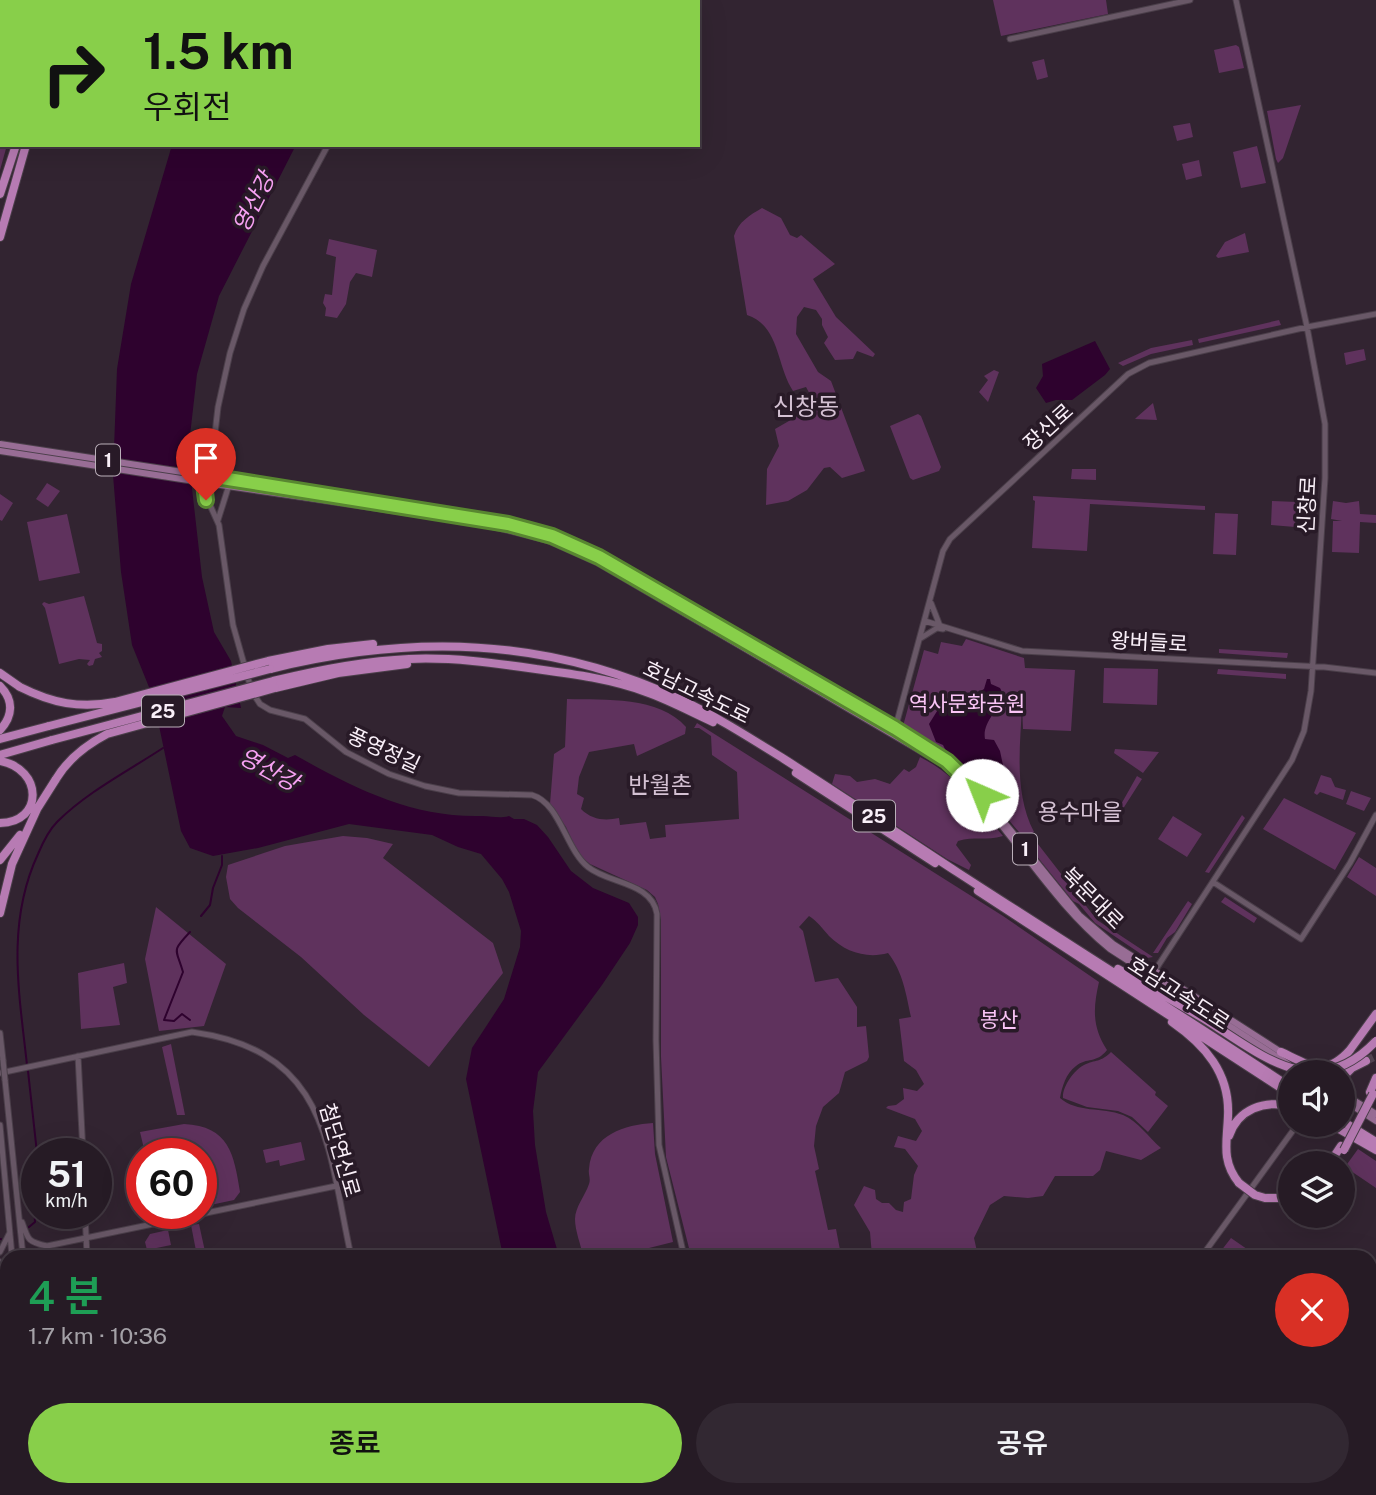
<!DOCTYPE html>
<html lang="ko">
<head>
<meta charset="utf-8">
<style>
  :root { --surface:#261b25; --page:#322832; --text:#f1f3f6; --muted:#a4a1a7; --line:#423942; --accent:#88cf4a }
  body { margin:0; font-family:"Public Sans","Noto Sans KR",sans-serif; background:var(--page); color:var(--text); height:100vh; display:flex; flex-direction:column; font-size:26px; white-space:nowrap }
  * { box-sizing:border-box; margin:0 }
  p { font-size:23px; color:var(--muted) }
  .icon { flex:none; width:38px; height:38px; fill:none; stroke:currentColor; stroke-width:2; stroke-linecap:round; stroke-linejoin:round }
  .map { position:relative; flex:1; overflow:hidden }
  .drawer { position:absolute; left:0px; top:1250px; width:1377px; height:247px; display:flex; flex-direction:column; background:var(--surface); border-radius:21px 21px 0 0; box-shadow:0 7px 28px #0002,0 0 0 2px var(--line) }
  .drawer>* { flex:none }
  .hud { position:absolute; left:0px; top:0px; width:700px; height:147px; box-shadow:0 7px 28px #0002,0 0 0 2px var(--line); background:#88cf4a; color:#111; overflow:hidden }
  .buttons { position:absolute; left:1278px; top:1060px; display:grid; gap:14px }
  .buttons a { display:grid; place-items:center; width:77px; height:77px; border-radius:50%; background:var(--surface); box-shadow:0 7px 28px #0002,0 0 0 2px var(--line); font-size:35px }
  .speed { position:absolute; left:21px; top:1138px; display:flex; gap:14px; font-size:35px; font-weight:700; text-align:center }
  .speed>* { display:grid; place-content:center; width:91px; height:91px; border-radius:50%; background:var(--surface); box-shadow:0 7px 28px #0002,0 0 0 2px var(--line); line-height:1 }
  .speed small { font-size:18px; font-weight:400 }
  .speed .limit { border:10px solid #d22; background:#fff; color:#111 }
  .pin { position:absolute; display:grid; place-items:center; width:60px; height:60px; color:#fff; margin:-72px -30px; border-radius:50% 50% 50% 0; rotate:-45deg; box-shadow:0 0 7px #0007 }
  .pin .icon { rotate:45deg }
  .me { position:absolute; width:77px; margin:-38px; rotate:316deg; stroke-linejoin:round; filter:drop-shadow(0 0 5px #0008) }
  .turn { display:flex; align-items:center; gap:24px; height:147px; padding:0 28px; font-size:32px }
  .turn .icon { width:91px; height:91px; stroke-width:2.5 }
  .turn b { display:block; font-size:49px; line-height:60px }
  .round { display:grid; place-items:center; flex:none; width:74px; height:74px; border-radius:37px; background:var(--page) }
  .head { display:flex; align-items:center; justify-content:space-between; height:119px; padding:0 28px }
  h1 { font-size:42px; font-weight:600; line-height:52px; color:#1e9e55 }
  .action { display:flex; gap:14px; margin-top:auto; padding:14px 28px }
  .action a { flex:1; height:80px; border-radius:42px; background:var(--accent); color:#111; font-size:28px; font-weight:600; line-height:80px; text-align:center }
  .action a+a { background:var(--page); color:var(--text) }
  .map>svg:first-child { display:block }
</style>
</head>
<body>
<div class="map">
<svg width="1376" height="1495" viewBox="0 0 1376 1495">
  <rect width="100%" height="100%" fill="#322431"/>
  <path fill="#5f325d" d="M 993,0 L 1106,0 L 1108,14 L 1001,36 Z
    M 0,43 L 2,145 L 7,145 L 0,170 Z
    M 1236,45 L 1239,47 L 1244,68 L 1219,73 L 1214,50 Z
    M 1044,59 L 1048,77 L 1037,80 L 1032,62 Z
    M 1301,105 L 1283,158 L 1278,163 L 1276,159 L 1267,111 Z
    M 1190,123 L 1193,137 L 1177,141 L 1173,126 Z
    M 1257,146 L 1266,183 L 1241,188 L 1233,152 Z
    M 1199,160 L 1202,176 L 1186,180 L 1182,164 Z
    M 762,208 L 781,218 L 790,235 L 797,238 L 801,235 L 835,264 L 813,279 L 836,317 L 875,354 L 873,357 L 857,351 L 853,359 L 835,360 L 824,343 L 828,337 L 822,325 L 822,319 L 816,310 L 804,307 L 797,317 L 796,334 L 818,372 L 831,381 L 865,471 L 842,478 L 830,467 L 824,468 L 807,490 L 788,501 L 766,505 L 767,469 L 779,446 L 775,429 L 808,410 L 813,400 L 806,387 L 793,391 C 776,365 780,326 747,315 L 734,236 C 738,222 750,215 762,208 Z
    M 1245,233 L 1249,252 L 1218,258 L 1216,256 L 1225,242 Z
    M 329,239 L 377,250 L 372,277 L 356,273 L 350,282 L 346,304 L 337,318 L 325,316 L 326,308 L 323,303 L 325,294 L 332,295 L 336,257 L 326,254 Z
    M 1279,320 L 1281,325 L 1199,343 L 1198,339 Z
    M 1192,340 L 1193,345 L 1151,354 L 1123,366 L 1118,363 L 1151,348 Z
    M 1364,349 L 1366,360 L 1346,365 L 1344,353 Z
    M 994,370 L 999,372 L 988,402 L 979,392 L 988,380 L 984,376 Z
    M 1153,403 L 1157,420 L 1135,419 L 1137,417 Z
    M 918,414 L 921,416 L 941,467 L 939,471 L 913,480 L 910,478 L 890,426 Z
    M 1072,469 L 1096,469 L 1096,480 L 1071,479 Z
    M 47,483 L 60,491 L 48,507 L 36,499 Z
    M 0,494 L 13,503 L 2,521 L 0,520 Z
    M 1033,496 L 1205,506 L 1205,510 L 1090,504 L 1087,551 L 1032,548 L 1035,501 L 1033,500 Z
    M 1272,501 L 1297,502 L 1295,527 L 1271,525 Z
    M 1333,501 L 1346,503 L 1359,501 L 1360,514 L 1376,515 L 1376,523 L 1360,522 L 1359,553 L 1332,552 L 1333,521 L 1342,521 L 1331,519 Z
    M 1215,513 L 1238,514 L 1236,555 L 1213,554 Z
    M 67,514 L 80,573 L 39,581 L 27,522 Z
    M 84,596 L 97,643 L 102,644 L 102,651 L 99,653 L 102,657 L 95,659 L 93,665 L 89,666 L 87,664 L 90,660 L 79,659 L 59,664 L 45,608 L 42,604 L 44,602 L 49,604 Z
    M 966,639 L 1024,658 L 1025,668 L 1075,670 L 1071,731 L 1023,729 L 1022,706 C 1020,749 1014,793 1034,832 L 1024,838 L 963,766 L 903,726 L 924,650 L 938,654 L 941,642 L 962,646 Z
    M 1219,649 L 1288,653 L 1287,658 L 1219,653 Z
    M 1104,668 L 1158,669 L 1157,705 L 1103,703 Z
    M 1218,669 L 1286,674 L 1286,679 L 1217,674 Z
    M 567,699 C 605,700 659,696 686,727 L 685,734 L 637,756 L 634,744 L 589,752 L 579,777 L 577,794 L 584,798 L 581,809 C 592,820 605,821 619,818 L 620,825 L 646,822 L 650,839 L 666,837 L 665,825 L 739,819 L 737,772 L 712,755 L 711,736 L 699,728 L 694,728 L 697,723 L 1003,916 L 1099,982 C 1093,1008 1092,1027 1107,1050 C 1096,1064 1087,1057 1076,1066 C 1066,1073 1062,1087 1060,1098 C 1077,1113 1102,1107 1123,1115 C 1138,1121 1148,1137 1161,1148 L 1141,1160 L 1106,1151 L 1100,1170 L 1093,1176 L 1055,1176 L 1043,1196 L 1028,1198 L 1004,1196 L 990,1205 L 974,1238 L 978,1256 L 872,1256 L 870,1232 L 854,1205 L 864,1186 L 875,1190 L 876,1199 L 882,1203 L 889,1203 L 896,1210 L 903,1212 L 904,1202 L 911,1199 L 914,1175 L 918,1166 L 905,1149 L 894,1147 L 898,1136 L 916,1141 L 922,1131 L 915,1119 L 886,1108 L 888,1106 L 896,1105 L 904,1099 L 903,1088 L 917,1091 L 924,1084 L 916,1070 L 904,1061 L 899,1019 L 911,1017 C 906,994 903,972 888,953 C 867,959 845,952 829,936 C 823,929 817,921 809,916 L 799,927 L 803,931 L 815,982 L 838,978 L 857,1007 L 857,1027 L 866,1026 L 869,1057 L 867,1061 L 845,1072 L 839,1093 L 823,1107 L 816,1126 L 814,1146 L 819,1169 L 815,1171 L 828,1230 L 836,1229 L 841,1255 L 867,1250 L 866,1256 L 691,1256 L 666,1157 L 661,1057 L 661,920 L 658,904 L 655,897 L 647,890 L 590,864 L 579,855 L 566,827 L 550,804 L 554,754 L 565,747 Z
    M 1115,749 L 1159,752 L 1143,773 L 1114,753 Z
    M 920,757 C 956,775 978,805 1003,836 C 986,841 974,836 958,841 L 956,845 L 971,865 L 969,870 L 947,859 L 832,784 L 835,774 L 850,776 L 857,782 L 875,779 L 890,784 L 904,769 L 909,772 L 916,767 Z
    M 1321,775 L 1331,778 L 1335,787 L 1346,790 L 1343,800 L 1320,792 L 1317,795 L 1314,793 Z
    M 1137,776 L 1142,779 L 1119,815 L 1115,815 Z
    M 1351,791 L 1371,798 L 1364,811 L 1346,804 Z
    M 1284,798 L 1356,833 L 1335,870 L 1263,829 Z
    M 1242,815 L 1245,818 L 1209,873 L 1205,872 Z
    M 1173,816 L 1202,834 L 1187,857 L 1158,839 Z
    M 343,836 L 367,838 L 393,844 L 383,858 L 493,943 L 503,973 L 429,1067 L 364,1015 L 301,957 L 238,908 L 230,899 L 226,877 L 228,865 L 285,846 Z
    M 1034,839 L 1097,920 L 1153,957 L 1147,958 L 1095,923 L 1079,904 L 1073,901 L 1027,844 Z
    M 1359,857 L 1376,868 L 1376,896 L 1347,877 Z
    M 1225,897 L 1257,918 L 1254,923 L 1221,902 Z
    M 1188,901 L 1192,904 L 1175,932 L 1167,938 L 1158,953 L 1153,953 Z
    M 156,907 L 226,964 L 204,1026 L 159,1031 L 145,959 Z
    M 124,963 L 127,983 L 113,987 L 120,1025 L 81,1029 L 78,973 Z
    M 171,1044 L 185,1115 L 177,1115 L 162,1047 Z
    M 1111,1052 L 1156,1092 L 1155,1095 L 1168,1106 L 1148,1132 L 1132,1117 L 1118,1111 L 1087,1107 L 1063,1098 C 1062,1087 1074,1070 1084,1065 C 1096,1059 1100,1063 1111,1052 Z
    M 653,1123 L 655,1154 L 673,1242 L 617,1256 L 583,1256 C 581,1245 575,1231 575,1219 C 575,1207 585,1196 589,1184 C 591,1179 588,1174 589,1169 C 592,1134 625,1125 653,1123 Z
    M 184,1124 C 229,1126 234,1154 240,1192 L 234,1200 L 201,1207 L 201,1153 L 145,1153 L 140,1132 Z
    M 301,1142 L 305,1160 L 280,1166 L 279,1160 L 266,1163 L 263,1150 Z
    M 1358,1149 L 1376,1161 L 1376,1188 L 1345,1167 Z
    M 199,1224 L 206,1256 L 197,1256 L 191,1225 Z
    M 168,1230 L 171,1245 L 147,1250 L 145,1242 L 150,1234 Z
    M 1231,1238 L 1257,1256 L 1217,1256 Z
    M 1376,1339 L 1376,1410 L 1370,1383 L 1370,1340 Z
    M 496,1489 L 522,1489 L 522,1495 L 469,1495 Z
    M 912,1489 L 959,1489 L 961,1495 L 908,1495 Z"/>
  <path fill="#2e022e" d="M 172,145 L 296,145 L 219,296 L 197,374 L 188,453 L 202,577 L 214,632 L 231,661 L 241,708 L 225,707 L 222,716 L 236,736 L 263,745 L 288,758 L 295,755 C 354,788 412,818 482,816 C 493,816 498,819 509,816 L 514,819 L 524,819 L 537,825 L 548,837 L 571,871 L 593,888 L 629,903 L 638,917 L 638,925 L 630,943 L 602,985 L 538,1072 L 533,1111 L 535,1145 L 546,1212 L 559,1256 L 503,1256 L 466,1079 L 472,1048 L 504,999 L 520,947 L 521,931 L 509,892 L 502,879 L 481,854 L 458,847 L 432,835 L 349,824 L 258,848 L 213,856 L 190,848 L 181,831 L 153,697 L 132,645 L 121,572 L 113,475 L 117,369 L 131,284 Z
    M 1095,341 L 1110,369 L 1105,375 L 1072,400 L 1056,400 L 1046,403 L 1036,388 L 1043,376 L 1042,364 Z
    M 987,679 L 990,679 L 991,684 L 1000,688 L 1004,696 C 998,710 982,723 985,739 L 994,740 L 1000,751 L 1004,770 L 1008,773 L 1008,778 L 999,787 L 991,786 L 988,789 L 989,784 L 980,772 L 970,771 L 946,751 L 943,745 L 936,742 L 929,724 L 939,708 L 966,700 L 984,689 Z
    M 570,1489 L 631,1489 L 633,1495 L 572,1495 Z"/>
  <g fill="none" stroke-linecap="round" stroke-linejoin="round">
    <path stroke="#2e022e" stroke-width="2" d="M 201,916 L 210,905 L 213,888 L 222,865 L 222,856
      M 190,932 C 171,952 176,948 183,972 L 164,1020 L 174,1021 L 182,1014 L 190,1020
      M 27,1065 C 19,992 6,923 38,854 C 43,842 48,831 57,822 C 87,792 128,771 163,748
      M 28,1071 L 37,1153
      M 29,1227 L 35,1222 L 34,1205 L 37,1199
      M 0,1239 L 1,1239"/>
    <path stroke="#50424f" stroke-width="8" stroke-dasharray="8 4" stroke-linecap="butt" d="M 1366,1061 L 1376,1056"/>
    <defs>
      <path id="secondary" d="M 471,2 L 475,0
        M 1010,39 L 1190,0
        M 328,145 L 263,266 L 244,309 L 230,353 L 218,407 L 214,442 L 211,447 L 206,470 L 205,494 L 219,525 L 233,625 L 246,671 L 252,692 L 260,704 L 270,710 L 305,719 L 346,752 L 389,774 L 425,786 L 459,793 L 532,795 C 560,803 566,850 588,867 C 609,884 652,882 657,914 L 656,1040 L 659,1145 L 684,1256
        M 214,442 L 217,468 L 222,478
        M 218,520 L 229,485
        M 931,603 L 940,626
        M 925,621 L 1022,651 L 1324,667 L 1376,673
        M 921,638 L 937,628 L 943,629
        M 895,729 L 943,551 L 950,539 L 1128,374 L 1149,363 L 1307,327 L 1376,314
        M 1213,882 L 1301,939 L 1350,863 L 1376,815
        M 1154,972 L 1292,760 L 1304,731 L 1311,691 L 1325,478 L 1325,424 L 1307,327 L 1236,0
        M 0,1033 L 3,1060
        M 78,1056 L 83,1153
        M 0,1073 L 192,1032 C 329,1051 327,1145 351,1256
        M 5,1080 L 23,1256
        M 0,1125 L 12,1256
        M 85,1213 L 87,1256
        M 22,1222 C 28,1240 28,1242 47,1246
        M 0,1252 L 9,1234
        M 31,1256 L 47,1246 L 336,1186
        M 1202,1256 L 1297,1125
        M 0,1262 L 7,1269
        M 21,1489 L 21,1495
        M 28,1489 L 28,1495
        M 33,1489 L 33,1495
        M 39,1489 L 39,1495
        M 104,1489 L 105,1495
        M 401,1489 L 402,1495
        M 790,1489 L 791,1495
        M 1245,1489 L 1247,1495
        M 644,1495 L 690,1489"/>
      <path id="primary" d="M 215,477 L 508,524 L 552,536 L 599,557 L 895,728 L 947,761 L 982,795 L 1079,915 L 1113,944 L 1284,1054
        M 214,484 L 480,523 L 548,540 L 597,562 L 945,765 C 1008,819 1044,895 1110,949 L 1288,1064
        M 1342,1093 L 1376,1114
        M 1342,1099 L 1376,1121"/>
      <path id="highway" d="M 51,0 L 51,2
        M 59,2 L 59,0
        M 67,2 L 67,0
        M 76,2 L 76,0
        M 0,194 L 16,145
        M 0,237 L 26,145
        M 268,661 L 328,649 L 373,644
        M 270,669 C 411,634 546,637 679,699 C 716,716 750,738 784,759 C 842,796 899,834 957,872 C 1068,944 1180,1014 1290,1087
        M 0,673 L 20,687
        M 273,681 C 318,670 363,661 409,659 C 452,657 494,663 536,669 C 573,674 611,679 646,692 C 669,700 691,712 713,722
        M 0,686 C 14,700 13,716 0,730
        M 275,688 L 338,673 L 407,664
        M 0,739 L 49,726
        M 0,755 L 52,740
        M 0,761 C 43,769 44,822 0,823
        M 796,773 L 935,863
        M 37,809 L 56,779
        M 0,860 L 20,835
        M 978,891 L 1290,1094
        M 0,913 L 12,864 L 38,807
        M 1118,969 L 1206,1020
        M 1172,1022 C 1205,1045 1230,1073 1228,1116 C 1227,1142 1221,1161 1239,1183
        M 1281,1052 C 1309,1065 1325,1078 1350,1050
        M 1347,1054 L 1376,1014
        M 1348,1070 L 1366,1061
        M 1370,1092 L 1376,1078
        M 1351,1098 L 1343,1084 L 1346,1074 L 1352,1068
        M 1342,1121 L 1376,1142
        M 1332,1125 L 1376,1150
        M 1229,1136 C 1238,1109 1264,1100 1290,1106
        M 1329,1164 L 1341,1146
        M 1265,1198 L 1290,1198"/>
    </defs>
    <use href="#secondary" stroke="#4b3f4a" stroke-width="7"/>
    <use href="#primary" stroke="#4b3f4a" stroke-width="8"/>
    <use href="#highway" stroke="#4b3f4a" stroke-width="10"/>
    <use href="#secondary" stroke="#695867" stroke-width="5"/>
    <use href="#primary" stroke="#986d95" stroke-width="6"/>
    <use href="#highway" stroke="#b77bb3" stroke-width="8"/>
    <defs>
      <path id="secondary-bridge" d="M 3,1060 L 5,1080"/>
      <path id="primary-bridge" d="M 0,444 L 215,477
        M 0,451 L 214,484"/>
      <path id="highway-bridge" d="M 20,687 C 52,703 80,709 115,702 L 268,661
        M 49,726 L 270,669
        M 52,740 L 273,681
        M 56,779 C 68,759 86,745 107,734 L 275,688
        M 1206,1020 C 1263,1056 1316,1104 1376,1041
        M 1344,1150 L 1373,1094
        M 1239,1183 L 1255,1195 L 1265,1198"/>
    </defs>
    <use href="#secondary-bridge" stroke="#4b3f4a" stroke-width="7" stroke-linecap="butt"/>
    <use href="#primary-bridge" stroke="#4b3f4a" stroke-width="8" stroke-linecap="butt"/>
    <use href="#highway-bridge" stroke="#4b3f4a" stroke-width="10" stroke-linecap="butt"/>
    <use href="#secondary-bridge" stroke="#695867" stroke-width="5"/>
    <use href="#primary-bridge" stroke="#986d95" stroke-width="6"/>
    <use href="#highway-bridge" stroke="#b77bb3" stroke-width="8"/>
  </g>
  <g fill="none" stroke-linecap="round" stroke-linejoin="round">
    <defs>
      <path id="route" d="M 206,500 C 203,483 204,456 214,442 L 217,468 L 222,478 L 508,524 L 552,536 L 599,557 L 895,728 L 947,761 L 982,795"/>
    </defs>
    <use href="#route" stroke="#588730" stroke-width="18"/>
    <use href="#route" stroke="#88cf4a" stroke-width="12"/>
  </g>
  <g text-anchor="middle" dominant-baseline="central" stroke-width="7" stroke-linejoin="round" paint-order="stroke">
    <g fill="#281a27" stroke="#baafb9" stroke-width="2">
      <rect x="96" y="444.5" width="24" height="31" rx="5"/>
      <rect x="142" y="695.5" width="42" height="31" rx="5"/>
      <rect x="853" y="800.5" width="42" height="31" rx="5"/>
      <rect x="1013" y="833.5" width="24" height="31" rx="5"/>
    </g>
    <g font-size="19" font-weight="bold" fill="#f9eff8">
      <text x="108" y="460">1</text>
      <text x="163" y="711">25</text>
      <text x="874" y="816">25</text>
      <text x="1025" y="849">1</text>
    </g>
    <g font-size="21" fill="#f9eff8" stroke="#281a27">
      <text transform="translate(1048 427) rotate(-42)">장신로</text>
      <text transform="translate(1307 505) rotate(-87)">신창로</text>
      <text transform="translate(1149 642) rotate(3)">왕버들로</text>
      <text transform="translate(697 692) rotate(26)">호남고속도로</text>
      <text transform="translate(384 750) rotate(25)">풍영정길</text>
      <text transform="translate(1093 898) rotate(45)">북문대로</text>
      <text transform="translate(1179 993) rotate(33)">호남고속도로</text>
      <text transform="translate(340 1150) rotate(74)">첨단연신로</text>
    </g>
    <g font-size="21" fill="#fac5f6" stroke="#281a27">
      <text x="967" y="703">역사문화공원</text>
      <text x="999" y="1019">봉산</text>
    </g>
    <g font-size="23" font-style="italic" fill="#f7a1f3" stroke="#281a27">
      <text transform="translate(253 202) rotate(-63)">영산강</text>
      <text transform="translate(269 769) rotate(29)">영산강</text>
    </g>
    <g font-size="23" fill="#d4c1d3" stroke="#281a27">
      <text x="660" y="784">반월촌</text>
      <text x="1080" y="811">용수마을</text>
    </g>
    <g font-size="24" fill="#d4c1d3" stroke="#281a27">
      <text x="806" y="406">신창동</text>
    </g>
  </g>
</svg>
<div class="buttons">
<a><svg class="icon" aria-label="sound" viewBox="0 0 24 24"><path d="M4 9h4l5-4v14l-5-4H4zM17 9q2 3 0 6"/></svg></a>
<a><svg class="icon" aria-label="layers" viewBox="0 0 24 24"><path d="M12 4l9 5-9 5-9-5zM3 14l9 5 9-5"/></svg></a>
</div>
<div class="speed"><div>51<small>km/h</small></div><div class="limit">60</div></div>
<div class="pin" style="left:206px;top:500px;background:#d93025"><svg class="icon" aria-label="arrive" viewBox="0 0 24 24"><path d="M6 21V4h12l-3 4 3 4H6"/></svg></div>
<svg class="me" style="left:982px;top:795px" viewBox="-20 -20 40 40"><circle r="19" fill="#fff"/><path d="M0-13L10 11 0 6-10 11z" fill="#88cf4a"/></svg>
<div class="hud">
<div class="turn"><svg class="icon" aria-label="right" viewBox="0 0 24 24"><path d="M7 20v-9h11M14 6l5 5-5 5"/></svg><div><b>1.5 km</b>우회전</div></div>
</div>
<section class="drawer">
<div class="head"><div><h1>4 분</h1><p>1.7 km · 10:36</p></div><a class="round" style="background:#d93025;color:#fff"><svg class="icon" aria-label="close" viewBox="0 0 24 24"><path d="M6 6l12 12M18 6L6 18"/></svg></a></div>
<div class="action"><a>종료</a><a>공유</a></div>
</section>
</div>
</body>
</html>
